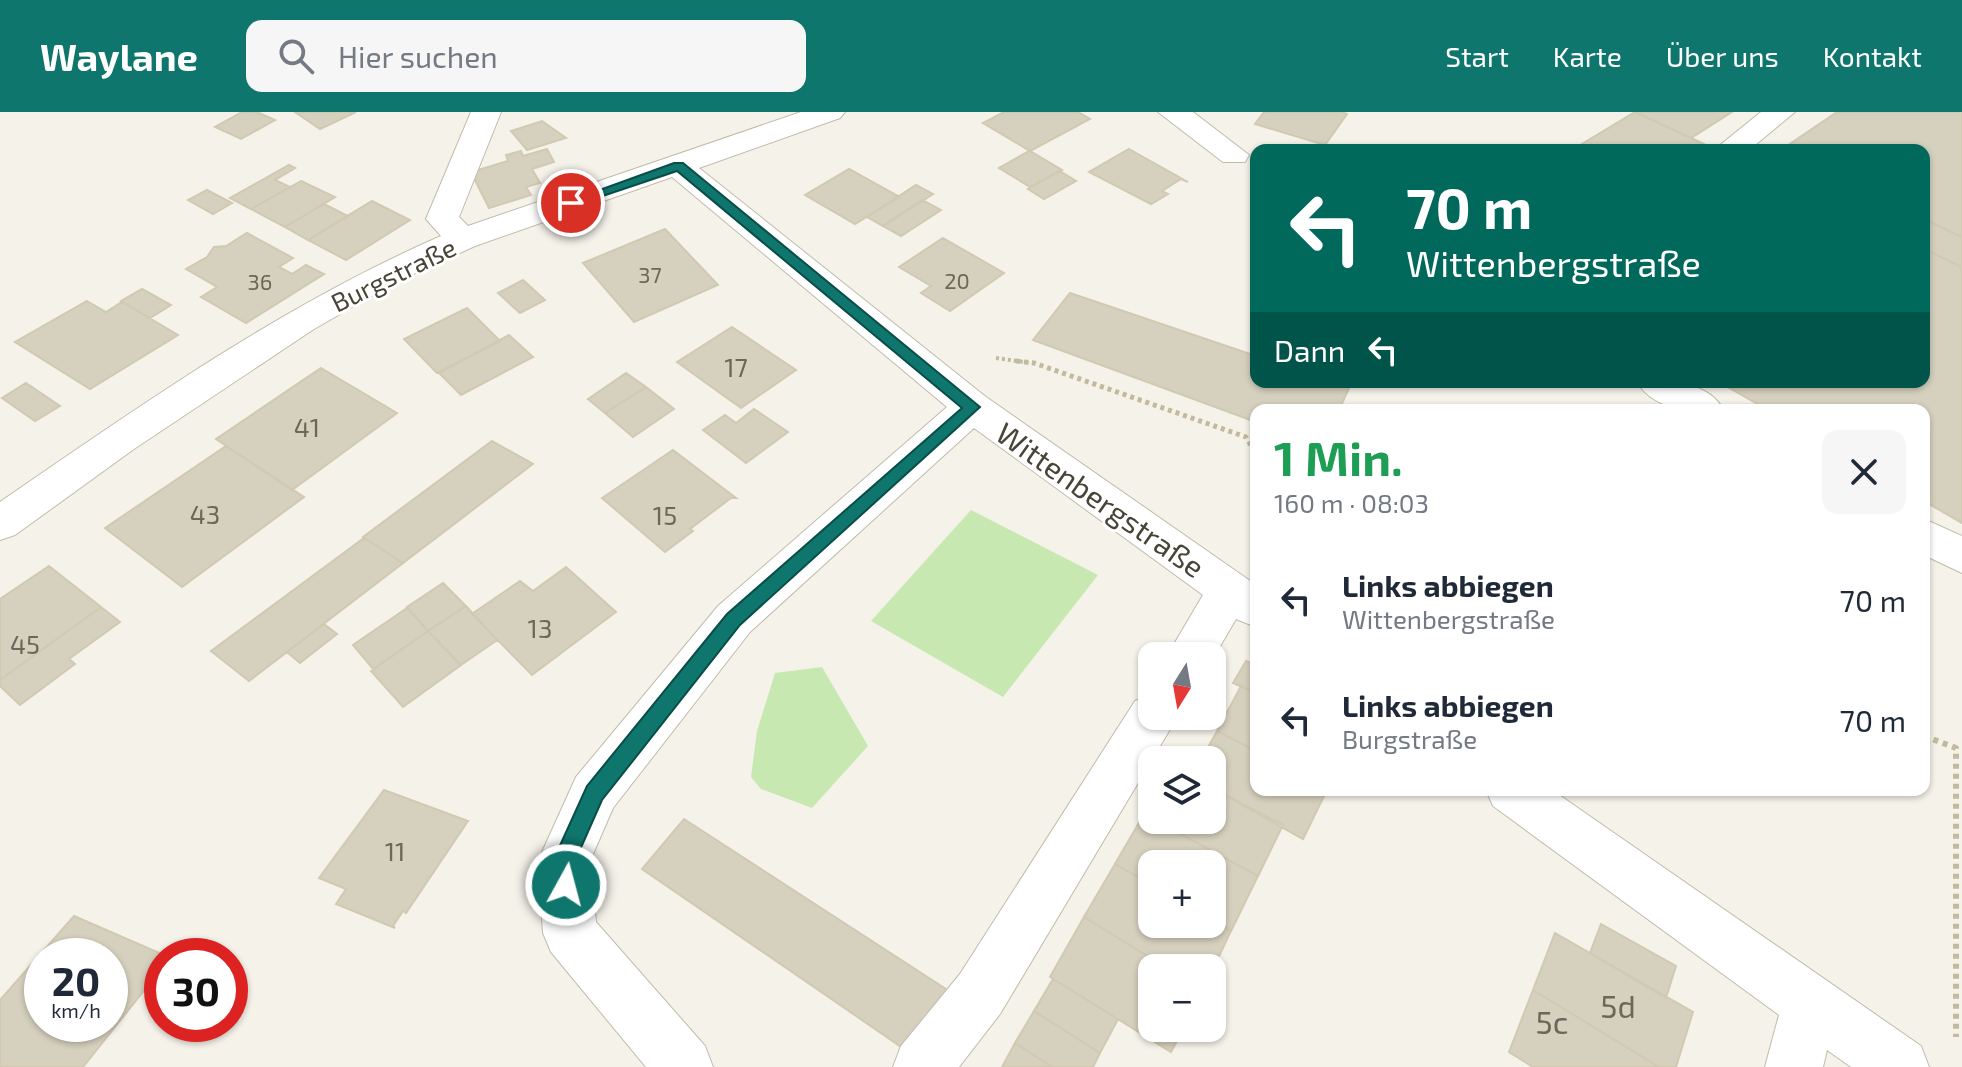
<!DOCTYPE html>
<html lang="de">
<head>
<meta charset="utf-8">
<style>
  :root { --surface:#fff; --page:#f6f6f7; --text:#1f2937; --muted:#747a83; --accent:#0f766e }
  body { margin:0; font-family:"Exo 2",sans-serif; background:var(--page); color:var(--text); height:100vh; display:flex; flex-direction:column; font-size:30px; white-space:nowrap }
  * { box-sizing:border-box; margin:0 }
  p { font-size:26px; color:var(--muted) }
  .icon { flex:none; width:44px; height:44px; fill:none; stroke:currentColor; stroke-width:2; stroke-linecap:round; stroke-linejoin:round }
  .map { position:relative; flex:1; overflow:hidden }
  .drawer { position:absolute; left:1250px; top:292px; width:680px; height:392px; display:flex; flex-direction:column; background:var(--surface); border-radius:16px; box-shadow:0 2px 6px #0004 }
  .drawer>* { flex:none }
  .top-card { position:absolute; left:1250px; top:32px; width:680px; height:244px; border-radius:16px; box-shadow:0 2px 6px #0004; background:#00695c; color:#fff; overflow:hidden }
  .needle { width:52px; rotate:191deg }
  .controls { position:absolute; left:1138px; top:530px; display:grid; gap:16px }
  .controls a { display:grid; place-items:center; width:88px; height:88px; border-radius:16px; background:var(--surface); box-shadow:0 2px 6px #0004; font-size:40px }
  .speed { position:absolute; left:24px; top:826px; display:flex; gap:16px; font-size:40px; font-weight:700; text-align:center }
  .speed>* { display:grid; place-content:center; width:104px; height:104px; border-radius:50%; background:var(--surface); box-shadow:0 2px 6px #0004; line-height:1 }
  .speed small { font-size:20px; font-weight:400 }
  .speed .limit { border:12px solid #d22; background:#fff; color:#111 }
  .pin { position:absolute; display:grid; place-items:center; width:68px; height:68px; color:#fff; margin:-34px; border:4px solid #fff; border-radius:50%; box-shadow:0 2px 8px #0007 }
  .me { position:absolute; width:88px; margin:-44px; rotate:7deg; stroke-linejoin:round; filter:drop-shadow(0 0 6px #0008) }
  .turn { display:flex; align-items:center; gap:28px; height:168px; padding:0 24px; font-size:36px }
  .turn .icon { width:104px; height:104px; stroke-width:2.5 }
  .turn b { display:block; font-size:56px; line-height:68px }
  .then { display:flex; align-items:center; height:76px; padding:0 24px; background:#0003; gap:16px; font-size:30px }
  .round { display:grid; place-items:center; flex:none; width:84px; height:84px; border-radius:16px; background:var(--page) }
  .overview { display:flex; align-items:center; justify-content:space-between; height:136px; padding:0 24px }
  h1 { font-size:48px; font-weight:700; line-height:60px; color:#1e9e55 }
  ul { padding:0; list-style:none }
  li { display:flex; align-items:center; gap:24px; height:120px; padding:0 24px }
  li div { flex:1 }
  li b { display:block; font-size:30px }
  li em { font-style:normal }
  header { display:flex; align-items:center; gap:48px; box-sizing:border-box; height:112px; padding:0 40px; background:var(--accent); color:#fff }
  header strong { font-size:38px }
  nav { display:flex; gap:44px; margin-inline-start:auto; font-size:28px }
  .search { width:560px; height:72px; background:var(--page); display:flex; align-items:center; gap:20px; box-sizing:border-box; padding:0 28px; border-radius:16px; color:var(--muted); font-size:30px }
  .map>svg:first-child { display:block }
</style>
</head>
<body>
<header>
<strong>Waylane</strong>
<div class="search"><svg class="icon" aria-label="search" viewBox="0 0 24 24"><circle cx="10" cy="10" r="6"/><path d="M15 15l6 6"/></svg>Hier suchen</div>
<nav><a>Start</a><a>Karte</a><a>Über uns</a><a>Kontakt</a></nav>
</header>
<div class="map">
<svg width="1962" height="955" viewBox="0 0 1962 955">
  <rect width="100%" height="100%" fill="#f4f2e9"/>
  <path fill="#c8e8b2" d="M 971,398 L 1098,463 L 1003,585 L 871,509 Z
    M 822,555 L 868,634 L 812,696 L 761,677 L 751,665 L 757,619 L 775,561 Z"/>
  <path fill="#d6d0be" stroke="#d1c9b1" stroke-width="2" fill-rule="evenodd" d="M 242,0 L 257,0 L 275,8 L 241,27 L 215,15 Z
    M 295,0 L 356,0 L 320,17 Z
    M 1004,0 L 1078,0 L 1090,7 L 1030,39 L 983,11 Z
    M 1264,0 L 1341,0 L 1347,2 L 1325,33 L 1255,12 Z
    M 1635,0 L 1732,0 L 1691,26 Z
    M 1635,0 L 1691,26 L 1706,33 L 1699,38 L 1572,38 Z
    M 1837,0 L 1962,0 L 1962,125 L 1924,107 L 1924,38 L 1781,38 Z
    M 542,9 L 566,26 L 527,38 L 511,19 Z
    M 547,37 L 554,50 L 532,57 L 540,71 L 526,75 L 531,83 L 489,96 L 471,60 L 508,49 L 506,43 L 521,39 L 523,44 Z
    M 1129,37 L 1188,70 L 1181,67 L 1162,79 L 1168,82 L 1151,92 L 1089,60 Z
    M 1029,39 L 1030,39 L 1062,58 L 1030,75 L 999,56 Z
    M 289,53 L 295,56 L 275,68 L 290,75 L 251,97 L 230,86 Z
    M 849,57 L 898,84 L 899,85 L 855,112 L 805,83 Z
    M 1060,59 L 1076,69 L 1044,87 L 1028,77 Z
    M 301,69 L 335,85 L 285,115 L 251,97 Z
    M 916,73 L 933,82 L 883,114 L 867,105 Z
    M 207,78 L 232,91 L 213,102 L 188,88 Z
    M 922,88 L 941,98 L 901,124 L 883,114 Z
    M 372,89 L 410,108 L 346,148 L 308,128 Z
    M 324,92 L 348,104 L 308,128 L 285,115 Z
    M 1924,107 L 1962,125 L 1962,155 L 1924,137 Z
    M 665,117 L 718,173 L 634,210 L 583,151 Z
    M 247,121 L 293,146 L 279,155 L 292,162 L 306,153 L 324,162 L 246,211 L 201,185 L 217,175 L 186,157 L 207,145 L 214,135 L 226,134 Z
    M 943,126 L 1004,161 L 950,199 L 921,181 L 931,174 L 899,155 Z
    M 1924,137 L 1962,155 L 1962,411 L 1924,389 L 1924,298 L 1768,298 L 1719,270 L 1924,270 Z
    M 523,168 L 545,188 L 520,201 L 498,181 Z
    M 142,177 L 171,193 L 150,206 L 121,189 Z
    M 1070,181 L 1256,244 L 1256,270 L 1333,270 L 1349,276 L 1339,298 L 1256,298 L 1256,310 L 1033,228 Z
    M 87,189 L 106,200 L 122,190 L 178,223 L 90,277 L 15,230 Z
    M 467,196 L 500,229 L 437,261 L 404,227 Z
    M 732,215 L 796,258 L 741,296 L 677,250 Z
    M 509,223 L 533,245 L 461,283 L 439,261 Z
    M 321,256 L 397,301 L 292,378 L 216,327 Z
    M 626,261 L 646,275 L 605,301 L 588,287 Z
    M 26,271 L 60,294 L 35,309 L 2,286 Z
    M 646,275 L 674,297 L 633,325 L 605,301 Z
    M 754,297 L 788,320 L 746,351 L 703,318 L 725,303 L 736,311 Z
    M 492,329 L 533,352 L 403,451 L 363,425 Z
    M 226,334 L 304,385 L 182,475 L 105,416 Z
    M 673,338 L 736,386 L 731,386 L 690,417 L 693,419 L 665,440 L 602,386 Z
    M 364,426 L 403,451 L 249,569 L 211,539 Z
    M 49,454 L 101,495 L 0,568 L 0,487 Z
    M 566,455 L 616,500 L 532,563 L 472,502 L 520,469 L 533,479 Z
    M 443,471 L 466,494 L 428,519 L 407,495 Z
    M 466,494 L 497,528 L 461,553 L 428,519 Z
    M 101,495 L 120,510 L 69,547 L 75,552 L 20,593 L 0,574 L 0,568 Z
    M 407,496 L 428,519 L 373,557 L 353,533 Z
    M 324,512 L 337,522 L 300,551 L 287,540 Z
    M 428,519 L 461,553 L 403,595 L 371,559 Z
    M 1246,549 L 1256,553 L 1256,581 L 1233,571 Z
    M 1241,574 L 1256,581 L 1256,639 L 1217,619 Z
    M 1217,619 L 1256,639 L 1256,678 L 1327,678 L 1303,727 L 1212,676 L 1212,648 L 1201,648 Z
    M 1212,676 L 1283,713 L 1258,764 L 1155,708 L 1212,708 Z
    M 384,678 L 468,709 L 406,801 L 403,799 L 393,814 L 395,816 L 336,792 L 346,777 L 319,766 Z
    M 1144,702 L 1258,764 L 1231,819 L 1212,808 L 1212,752 L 1152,752 L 1152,773 L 1115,752 Z
    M 684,707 L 949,879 L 910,941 L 642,757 Z
    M 1115,752 L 1152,773 L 1152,812 L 1212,812 L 1212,808 L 1231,819 L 1212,859 L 1212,856 L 1167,856 L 1084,805 Z
    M 74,804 L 166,844 L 162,844 L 162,856 L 83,955 L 0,955 L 0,888 ZM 42,844 L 110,844 L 110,912 L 42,912 Z
    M 1084,805 L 1167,856 L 1152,856 L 1152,916 L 1184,916 L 1171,940 L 1050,865 Z
    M 1601,812 L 1676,854 L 1666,886 L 1590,841 Z
    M 1555,821 L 1693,900 L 1676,955 L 1659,955 L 1533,878 Z
    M 1053,867 L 1118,907 L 1100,941 L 1034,899 Z
    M 1533,878 L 1659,955 L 1533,955 L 1509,940 Z
    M 1034,899 L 1100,941 L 1093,955 L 1052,955 L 1015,931 Z
    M 1015,931 L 1052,955 L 1002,955 Z"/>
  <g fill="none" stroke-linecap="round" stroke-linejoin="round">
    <defs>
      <path id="minor" d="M 471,0 L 501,0 L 459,105 L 468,114 L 801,0 L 845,0 L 840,6 L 699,56 L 986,285 L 1256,473 L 1256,515 L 1236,507 L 1212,548 L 1212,544 L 1167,544 L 1203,483 L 974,316 L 750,520 L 613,696 L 590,749 L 596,810 L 705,934 L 713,955 L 646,955 L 551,840 L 543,821 L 538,749 L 576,665 L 718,494 L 947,295 L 672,65 L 475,134 L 398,169 L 314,217 L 134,337 L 15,423 L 0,428 L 0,390 C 141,293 283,193 441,124 L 426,107 Z
        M 1158,0 L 1193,0 L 1249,43 L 1245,50 L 1223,50 Z
        M 1761,0 L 1795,0 L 1749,38 L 1714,38 Z
        M 1637,270 C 1668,270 1706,267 1724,298 C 1693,298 1656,301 1637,270 Z
        M 1924,407 L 1962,424 L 1962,461 L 1924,443 Z
        M 1152,583 L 1152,604 L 1176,604 L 1169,619 L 1000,902 L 959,955 L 893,955 L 901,934 L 960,862 L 1135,589 Z
        M 1486,678 L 1552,678 L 1921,934 L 1929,955 L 1851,955 L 1827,938 L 1823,955 L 1765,955 L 1779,903 L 1493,694 Z"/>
    </defs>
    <use href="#minor" stroke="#c0bcab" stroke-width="2"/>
    <path stroke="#c2ba9c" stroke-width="4" stroke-dasharray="3 3" stroke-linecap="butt" d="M 996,246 L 1031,251"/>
    <path stroke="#c2ba9c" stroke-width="5" stroke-dasharray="4 4" stroke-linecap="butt" d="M 1016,249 L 1034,251 L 1246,325 L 1256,342"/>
    <path stroke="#c2ba9c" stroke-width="6" stroke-dasharray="5 5" stroke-linecap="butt" d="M 1924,624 L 1956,636 L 1956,925"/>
    <use href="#minor" fill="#fff" fill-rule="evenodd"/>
  </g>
  <path fill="#0f766e" stroke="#0a4d48" stroke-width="2" d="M 674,51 L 683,51 L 980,295 L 740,513 L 602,688 L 575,749 L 577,773 L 574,780 L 566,783 L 558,780 L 553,749 L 587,674 L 727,502 L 962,296 L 677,59 L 576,93 L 564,91 Z"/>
  <g text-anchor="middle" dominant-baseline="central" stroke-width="6" stroke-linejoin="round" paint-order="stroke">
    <g font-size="22" fill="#6c6759">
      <text x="650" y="162">37</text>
      <text x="957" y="168">20</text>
      <text x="260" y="169">36</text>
    </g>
    <g font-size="26" fill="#484437" stroke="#fff">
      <text transform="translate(393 162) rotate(-26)">Burgstraße</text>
    </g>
    <g font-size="26" fill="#6c6759">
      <text x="736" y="254">17</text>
      <text x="307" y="314">41</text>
      <text x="205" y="401">43</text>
      <text x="665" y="402">15</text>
      <text x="540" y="515">13</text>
      <text x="25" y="531">45</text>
      <text x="395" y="738">11</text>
    </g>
    <g font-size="30" fill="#484437" stroke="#fff">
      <text transform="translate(1101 387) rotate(35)">Wittenbergstraße</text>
    </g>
    <g font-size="32" fill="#6c6759">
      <text x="1618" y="893">5d</text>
      <text x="1552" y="909">5c</text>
    </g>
  </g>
</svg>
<div class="controls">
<a><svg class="needle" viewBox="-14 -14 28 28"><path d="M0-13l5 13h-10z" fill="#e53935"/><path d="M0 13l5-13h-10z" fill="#747a83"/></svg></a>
<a><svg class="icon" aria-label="layers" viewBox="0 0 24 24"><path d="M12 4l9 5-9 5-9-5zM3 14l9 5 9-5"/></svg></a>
<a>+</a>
<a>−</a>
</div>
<div class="speed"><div>20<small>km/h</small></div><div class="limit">30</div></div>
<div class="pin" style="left:571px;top:91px;background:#d93025"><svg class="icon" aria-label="arrive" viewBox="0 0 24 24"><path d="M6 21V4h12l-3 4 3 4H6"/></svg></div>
<svg class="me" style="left:566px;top:773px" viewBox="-20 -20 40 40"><circle r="17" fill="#0f766e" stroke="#fff" stroke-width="3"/><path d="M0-11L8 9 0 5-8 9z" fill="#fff"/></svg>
<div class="top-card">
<div class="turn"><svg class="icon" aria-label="left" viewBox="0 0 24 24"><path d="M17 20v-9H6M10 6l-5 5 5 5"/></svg><div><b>70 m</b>Wittenbergstraße</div></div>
<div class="then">Dann<svg class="icon" aria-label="left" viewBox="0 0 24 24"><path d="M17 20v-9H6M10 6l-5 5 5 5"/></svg></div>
</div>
<section class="drawer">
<div class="overview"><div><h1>1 Min.</h1><p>160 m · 08:03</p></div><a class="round"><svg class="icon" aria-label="close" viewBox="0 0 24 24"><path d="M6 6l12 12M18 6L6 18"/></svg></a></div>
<ul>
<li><svg class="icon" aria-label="left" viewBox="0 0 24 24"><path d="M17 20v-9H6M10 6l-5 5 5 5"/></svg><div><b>Links abbiegen</b><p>Wittenbergstraße</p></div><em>70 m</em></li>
<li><svg class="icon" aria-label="left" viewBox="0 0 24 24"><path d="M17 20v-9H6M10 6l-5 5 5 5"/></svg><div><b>Links abbiegen</b><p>Burgstraße</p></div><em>70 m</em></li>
</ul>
</section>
</div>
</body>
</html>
